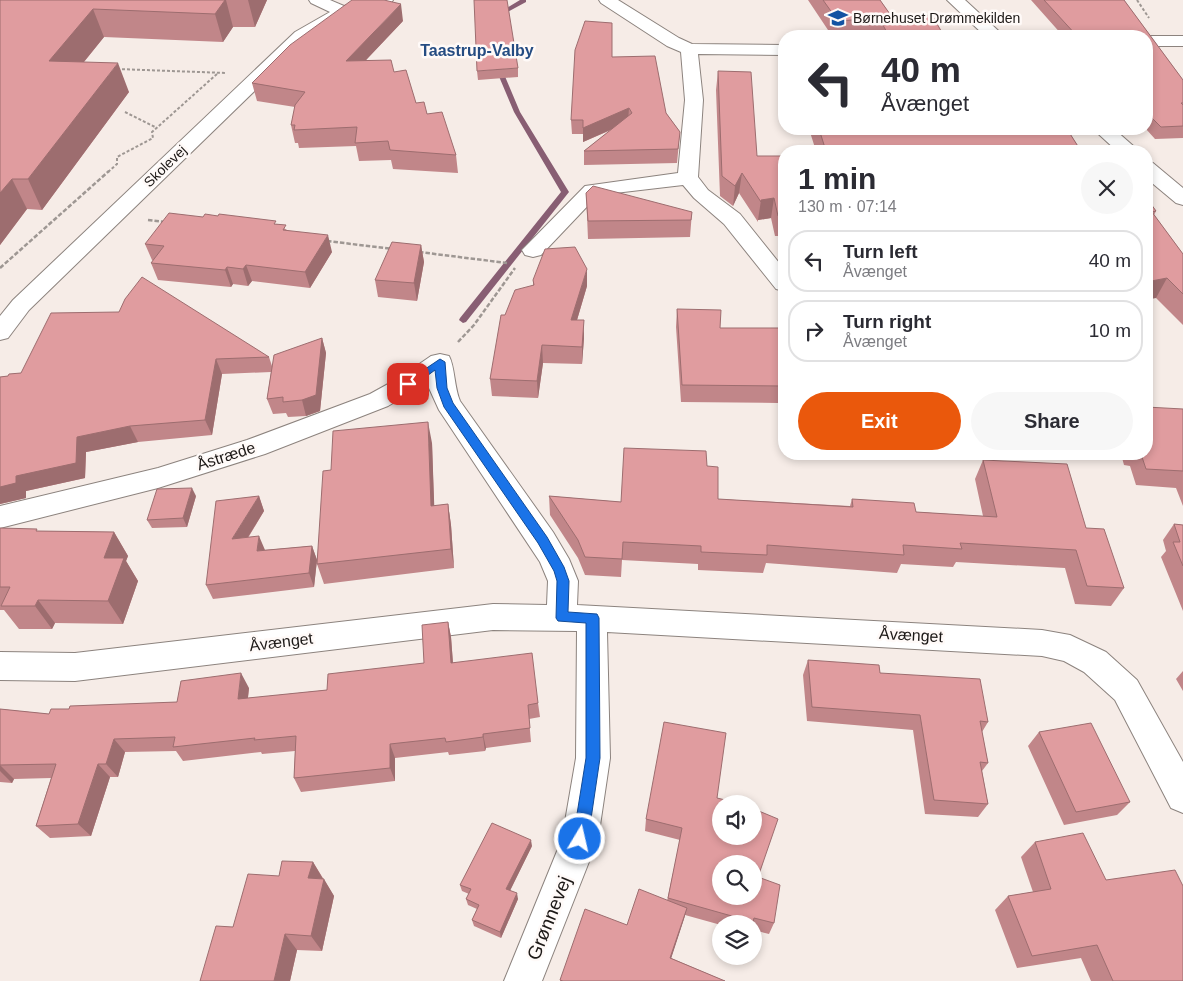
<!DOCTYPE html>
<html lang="en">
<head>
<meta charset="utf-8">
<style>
  :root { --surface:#fff; --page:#f7f7f7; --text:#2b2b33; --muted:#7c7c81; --line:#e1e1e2; --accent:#ea580c }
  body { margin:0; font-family:Arial,sans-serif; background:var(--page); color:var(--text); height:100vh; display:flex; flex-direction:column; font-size:19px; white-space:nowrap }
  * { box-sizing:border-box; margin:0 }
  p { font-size:16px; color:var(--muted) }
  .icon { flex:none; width:28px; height:28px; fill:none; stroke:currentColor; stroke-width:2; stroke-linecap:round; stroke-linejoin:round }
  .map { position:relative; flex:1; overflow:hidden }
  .panel { position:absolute; left:778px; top:145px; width:375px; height:315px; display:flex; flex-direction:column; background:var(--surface); border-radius:20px; box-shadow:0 2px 8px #0003 }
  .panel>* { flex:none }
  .guide { position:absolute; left:778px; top:30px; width:375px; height:105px; border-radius:20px; box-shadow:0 2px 8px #0003; background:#fff; color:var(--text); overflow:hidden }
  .fabs { position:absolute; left:712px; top:795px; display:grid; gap:10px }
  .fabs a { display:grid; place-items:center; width:50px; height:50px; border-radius:50%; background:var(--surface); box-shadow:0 2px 8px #0003; font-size:25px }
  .pin { position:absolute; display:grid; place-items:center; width:42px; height:42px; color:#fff; margin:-21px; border-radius:10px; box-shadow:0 2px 8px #0006 }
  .me { position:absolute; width:55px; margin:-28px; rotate:9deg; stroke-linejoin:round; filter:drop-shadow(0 0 4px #0008) }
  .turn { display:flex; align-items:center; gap:18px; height:105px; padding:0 20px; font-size:22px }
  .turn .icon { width:65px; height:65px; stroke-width:2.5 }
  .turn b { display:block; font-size:35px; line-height:42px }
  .round { display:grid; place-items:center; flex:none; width:52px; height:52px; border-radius:26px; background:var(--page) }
  .summary { display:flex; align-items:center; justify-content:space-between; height:85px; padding:0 20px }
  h1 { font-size:30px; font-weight:700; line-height:38px }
  .action { display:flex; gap:10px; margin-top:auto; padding:10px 20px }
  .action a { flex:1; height:58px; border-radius:30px; background:var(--accent); color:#fff; font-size:20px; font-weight:700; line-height:58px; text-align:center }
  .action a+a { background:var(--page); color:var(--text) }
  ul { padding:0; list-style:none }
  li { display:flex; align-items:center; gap:15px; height:62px; margin:0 10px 8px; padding:0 10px; border:2px solid var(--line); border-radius:20px }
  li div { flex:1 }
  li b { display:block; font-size:19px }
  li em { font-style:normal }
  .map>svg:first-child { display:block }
</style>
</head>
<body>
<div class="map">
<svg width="1183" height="981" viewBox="0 0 1183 981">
  <rect width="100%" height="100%" fill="#f6ece7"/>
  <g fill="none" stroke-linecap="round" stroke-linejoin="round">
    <path fill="#885e73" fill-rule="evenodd" d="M 520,0 L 526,0 L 526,2 L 500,16 L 495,15 Z
      M 496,66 L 501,67 L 520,112 L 569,192 L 466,322 L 463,323 L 459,320 L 460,318 L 561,192 L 514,112 L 495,67 Z"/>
    <defs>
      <path id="minor" d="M 309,0 L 330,0 L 344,6 L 367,0 L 393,0 L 391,3 L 348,15 L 307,40 L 29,310 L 8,338 L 0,340 L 0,316 L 13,300 L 295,32 L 330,12 L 311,3 Z
        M 599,0 L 618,0 L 679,38 L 692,44 L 784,45 L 784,55 L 698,54 L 703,100 L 698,177 L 708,190 L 740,214 L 784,269 L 784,291 L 776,289 L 724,224 L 694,198 L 683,185 L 598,195 L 541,255 L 533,257 L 525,255 L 522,250 L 585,186 L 678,173 L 685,100 L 681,52 L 667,46 L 601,3 Z
        M 947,0 L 965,0 L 1004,36 L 985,36 Z
        M 1144,36 L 1183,36 L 1183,46 L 1146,46 L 1146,36 Z
        M 1093,129 L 1114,129 L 1139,151 L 1117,151 Z
        M 1146,161 L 1153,163 L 1183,188 L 1183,205 L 1176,203 L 1146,178 Z
        M 440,354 L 449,356 C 455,367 454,387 460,401 L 553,532 L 569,559 L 578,581 L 577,605 L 1042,630 L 1070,635 L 1106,652 L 1137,680 L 1183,762 L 1183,813 L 1171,808 L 1115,700 L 1084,672 L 1064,661 L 1042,656 L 607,632 L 610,758 L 598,839 L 542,981 L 504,981 L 562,839 L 576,758 L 577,631 L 493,630 L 75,681 L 0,680 L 0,652 L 75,653 L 493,604 L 547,605 L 548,581 L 540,562 L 439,410 L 429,388 L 429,382 L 388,406 L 265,454 L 158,488 L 0,528 L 0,506 L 158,468 L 247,440 L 370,394 L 399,378 L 431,356 Z"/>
    </defs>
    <use href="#minor" stroke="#8c837e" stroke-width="2"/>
    <path stroke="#9e9793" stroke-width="2" stroke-dasharray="3 2" stroke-linecap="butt" d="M 1137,0 L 1149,18
      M 117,69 L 226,73
      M 125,112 L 157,128
      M 108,172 L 117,164 L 117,157 L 153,138 L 152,132 L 218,73"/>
    <path stroke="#9e9793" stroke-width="2.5" stroke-dasharray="4.5 2" stroke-linecap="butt" d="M 148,220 L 165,222
      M 327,241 L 393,249
      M 419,252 L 507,263
      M 0,268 L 109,171
      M 458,342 L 474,325 L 515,268"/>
    <use href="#minor" fill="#fff" fill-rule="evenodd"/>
  </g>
  <path fill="#c18689" d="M 0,0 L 267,0 L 255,27 L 233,27 L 223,42 L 104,37 L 84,62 L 129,92 L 42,210 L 27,209 L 0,245 Z
    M 808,0 L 880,0 L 892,17 L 944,36 L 832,36 Z
    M 1031,0 L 1124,0 L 1183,80 L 1183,138 L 1155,139 L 1146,129 L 1146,36 L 1063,36 Z
    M 403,21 L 366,60 L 394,72 L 416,103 L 427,114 L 456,155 L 458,173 L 393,169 L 391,160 L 359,161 L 356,146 L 299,148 L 298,143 L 295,143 L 291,125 L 295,107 L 257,101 L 252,83 Z
    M 612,57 L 666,113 L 680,132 L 677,163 L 584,165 L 584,151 L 611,130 L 583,142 L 583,134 L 572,134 L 571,120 Z
    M 518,68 L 518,77 L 478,80 L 477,71 Z
    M 718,71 L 757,156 L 784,156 L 784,236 L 775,236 L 771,218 L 758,220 L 758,222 L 739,193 L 733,206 L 720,196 L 716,90 Z
    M 809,129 L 1067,129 L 1081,151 L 816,151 Z
    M 586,193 L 692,212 L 690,237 L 588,239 Z
    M 1146,197 L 1156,211 L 1154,215 L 1183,254 L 1183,325 L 1156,298 Z
    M 277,224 L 287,230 L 332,252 L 310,288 L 252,281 L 248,286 L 233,284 L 231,287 L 158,280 L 151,263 L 153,261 L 152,260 L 145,244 Z
    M 421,245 L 424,262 L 417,301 L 378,297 L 375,280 Z
    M 533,280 L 587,286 L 577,320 L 584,338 L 582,364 L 543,363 L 538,398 L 492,396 L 490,379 L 505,315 L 533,286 Z
    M 677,309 L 720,328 L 778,328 L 781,311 L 784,311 L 784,378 L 781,378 L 782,386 L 778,403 L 681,402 L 676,327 Z
    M 119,312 L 269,357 L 272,366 L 322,338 L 326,353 L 320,411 L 306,416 L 288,417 L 286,413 L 273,414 L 267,399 L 271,372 L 222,374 L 212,435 L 138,442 L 86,452 L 85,478 L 26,491 L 26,498 L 0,504 L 0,377 L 8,376 L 21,373 Z
    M 1183,409 L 1183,506 L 1176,488 L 1136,485 L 1130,466 L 1124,465 L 1121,454 L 1146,454 Z
    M 432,443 L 434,506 L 448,504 L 451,525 L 454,568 L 324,584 L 317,564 L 331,470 Z
    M 879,454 L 941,454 L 940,456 Z
    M 983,460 L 1086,528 L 1124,588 L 1111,606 L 1075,604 L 1065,568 L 956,562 L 953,567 L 901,564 L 897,573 L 766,563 L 763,573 L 698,570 L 698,564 L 622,560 L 621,577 L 585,575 L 578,558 L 550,515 L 549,496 L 621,502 L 707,466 L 718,499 L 850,506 L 852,499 L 916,512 L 983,516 L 975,479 Z
    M 196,496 L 187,527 L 152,528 L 147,520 Z
    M 259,496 L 264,511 L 248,538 L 264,550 L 312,546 L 317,560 L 314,587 L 213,599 L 206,585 Z
    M 1174,524 L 1183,525 L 1183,611 L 1161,557 L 1166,551 L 1163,540 Z
    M 0,528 L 39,531 L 114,532 L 128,556 L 126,561 L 138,581 L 123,624 L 55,623 L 52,629 L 19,629 L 4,610 L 0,610 Z
    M 448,622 L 451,637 L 453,663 L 538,703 L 540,717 L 529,719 L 531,742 L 486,748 L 485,751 L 449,755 L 448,752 L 395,758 L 395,781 L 301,792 L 294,778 L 295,751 L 262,754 L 261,752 L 183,761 L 176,751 L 125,752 L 118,777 L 110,777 L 91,836 L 50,838 L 36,826 L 51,778 L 14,779 L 12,783 L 0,782 L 0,709 L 49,714 L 69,709 L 177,702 L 249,688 L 248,698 L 327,690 L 424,663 Z
    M 808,660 L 880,673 L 988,722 L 982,732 L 988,763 L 982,771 L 988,804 L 978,817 L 925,814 L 913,730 L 807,721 L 803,675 Z
    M 1183,671 L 1183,691 L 1176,679 Z
    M 1039,732 L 1130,802 L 1117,815 L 1064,825 L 1028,746 Z
    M 717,798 L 758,877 L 774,923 L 769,934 L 754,930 L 754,924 L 721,924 L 721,925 L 685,915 L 671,958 L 725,981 L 560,981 L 560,980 L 627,925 L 667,901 L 680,840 L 645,831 L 646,819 Z
    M 1035,842 L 1106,880 L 1183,981 L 1091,981 L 1081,958 L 1017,968 L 995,910 L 1008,896 L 1033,892 L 1021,857 Z
    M 532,846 L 510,890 L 518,899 L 501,938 L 474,926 L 472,920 L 477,909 L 468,905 L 466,899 L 469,894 L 462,891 L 460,885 Z
    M 313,862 L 334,896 L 322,951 L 297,950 L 290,981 L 200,981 L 233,927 L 279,876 Z"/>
  <path fill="#9d6d6f" d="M 225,0 L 226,0 L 233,27 L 223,42 L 215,14 Z
    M 248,0 L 267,0 L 255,27 Z
    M 401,4 L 403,21 L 349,78 L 346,61 Z
    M 93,9 L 104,37 L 61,90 L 49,61 Z
    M 118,63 L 129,92 L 42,210 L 28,179 Z
    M 629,108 L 628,122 L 583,142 L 583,128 Z
    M 742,173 L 739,193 L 733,206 L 735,186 Z
    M 12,179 L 27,209 L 0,245 L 0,193 Z
    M 774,198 L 771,218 L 758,220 L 761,200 Z
    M 328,235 L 332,252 L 310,288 L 305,272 Z
    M 421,245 L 424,262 L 417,301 L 414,283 Z
    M 246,265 L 252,281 L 248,286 L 243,269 Z
    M 227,267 L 233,284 L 231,287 L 225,270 Z
    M 587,269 L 587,286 L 572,337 L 571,320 Z
    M 1167,278 L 1156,298 L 1146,300 L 1146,282 Z
    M 584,320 L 584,338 L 582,364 L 582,347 Z
    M 322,338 L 326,353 L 320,411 L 306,416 L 302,400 Z
    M 542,345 L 543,363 L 538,398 L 537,381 Z
    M 216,359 L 222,374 L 212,435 L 205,420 Z
    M 428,422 L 432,443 L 435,526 L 431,506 Z
    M 130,426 L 138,442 L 86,452 L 85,478 L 26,491 L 26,498 L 0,504 L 0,487 L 77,437 Z
    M 192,488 L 196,496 L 187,527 L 183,518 Z
    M 259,496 L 264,511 L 238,553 L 232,539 Z
    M 448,504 L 451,525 L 454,568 L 451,549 Z
    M 114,532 L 128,556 L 126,561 L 138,581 L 123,624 L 108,601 L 104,558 Z
    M 259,536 L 265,550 L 257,551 Z
    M 312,546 L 317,560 L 314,587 L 309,573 Z
    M 38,600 L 55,623 L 52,629 L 35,606 Z
    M 448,622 L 451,637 L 454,678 L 451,663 Z
    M 241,673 L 249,688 L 246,713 L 238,699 Z
    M 483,734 L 486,748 L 485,751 L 483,737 Z
    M 114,739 L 125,752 L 118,777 L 106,764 Z
    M 390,744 L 395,758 L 395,781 L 390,768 Z
    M 98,764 L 110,777 L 91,836 L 78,824 Z
    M 0,765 L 14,779 L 12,783 L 0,771 Z
    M 531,840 L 532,846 L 508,895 L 506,889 Z
    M 313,862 L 323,879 L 308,878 Z
    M 324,879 L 334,896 L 322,951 L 311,936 Z
    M 517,893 L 518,899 L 501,938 L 500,932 Z
    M 687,908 L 684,919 L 668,968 L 670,958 Z
    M 285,934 L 297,950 L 290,981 L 274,981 Z"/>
  <path fill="#e09c9f" stroke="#9d6d6f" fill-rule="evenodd" d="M 0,0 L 225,0 L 215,14 L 93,9 L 49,61 L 118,63 L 28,179 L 12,179 L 0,193 Z
    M 352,0 L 384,0 L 401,4 L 346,61 L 391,60 L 394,72 L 406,70 L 416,103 L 424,102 L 427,114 L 442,112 L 456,155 L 390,150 L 388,141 L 355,143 L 357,127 L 294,130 L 295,125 L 291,125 L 295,105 L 305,92 L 252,83 L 290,45 Z
    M 474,0 L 507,0 L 518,68 L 477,71 Z
    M 823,0 L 880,0 L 892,17 L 932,15 L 944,36 L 889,36 L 879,18 L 838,21 Z
    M 1044,0 L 1124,0 L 1183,80 L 1183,103 L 1181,103 L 1183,105 L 1183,126 L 1161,127 L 1146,112 L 1146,36 L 1077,36 Z
    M 585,21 L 612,23 L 612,57 L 655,56 L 666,113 L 680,132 L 678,149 L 584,151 L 632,113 L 629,108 L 583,128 L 583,120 L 571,120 L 575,50 Z
    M 718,71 L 751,72 L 757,156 L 784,156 L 784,216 L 778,216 L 774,198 L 761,200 L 761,202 L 742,173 L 735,186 L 722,176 Z
    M 819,129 L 1067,129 L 1081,151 L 826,151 Z
    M 593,186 L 692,212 L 691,220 L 588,221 L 586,193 Z
    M 1146,197 L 1156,211 L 1152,212 L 1183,254 L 1183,294 L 1167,278 L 1146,282 Z
    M 169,213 L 203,217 L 205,214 L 218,216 L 219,214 L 276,221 L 274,224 L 286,225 L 283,230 L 328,235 L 305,272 L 246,265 L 243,269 L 227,267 L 225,270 L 151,263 L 164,246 L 145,244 Z
    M 392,242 L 421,245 L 414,283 L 375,280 Z
    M 575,247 L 587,269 L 571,320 L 584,320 L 582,347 L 542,345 L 537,381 L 490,379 L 501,315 L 505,315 L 515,290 L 534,285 L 533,280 L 545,249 Z
    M 142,277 L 269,357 L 216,359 L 205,420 L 130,426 L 77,437 L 76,463 L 16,476 L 16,483 L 0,487 L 0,377 L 8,376 L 9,374 L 21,373 L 51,313 L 119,312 L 125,299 Z
    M 677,309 L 721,310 L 720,328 L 784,328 L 784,361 L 779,361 L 782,386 L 682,385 Z
    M 781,311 L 784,311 L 784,327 Z
    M 322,338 L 316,395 L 302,400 L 283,402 L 283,397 L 267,399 L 274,355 Z
    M 1146,407 L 1183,409 L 1183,471 L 1146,469 L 1141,454 L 1146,454 Z
    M 428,422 L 431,506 L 448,504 L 451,549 L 317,564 L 323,471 L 331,470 L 333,431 Z
    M 624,448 L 706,451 L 707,466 L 718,467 L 718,499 L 853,507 L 852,499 L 914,503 L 916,512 L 997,517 L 983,460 L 1067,464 L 1086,528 L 1104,529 L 1124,588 L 1087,586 L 1076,550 L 960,543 L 962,549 L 903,545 L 904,555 L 767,545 L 767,555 L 701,552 L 701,546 L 623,542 L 622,559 L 585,557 L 578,540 L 549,496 L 621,502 Z
    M 192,488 L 183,518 L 147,520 L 157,489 Z
    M 259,496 L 232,539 L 259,536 L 257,551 L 312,546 L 309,573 L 206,585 L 216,501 Z
    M 1174,524 L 1183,525 L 1183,566 L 1173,542 L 1180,542 Z
    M 0,528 L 37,529 L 36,531 L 114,532 L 104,558 L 124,558 L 108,601 L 38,600 L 35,606 L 1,606 L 10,587 L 0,587 Z
    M 448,622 L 451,663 L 532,653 L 538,703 L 528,705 L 530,728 L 483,734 L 483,737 L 446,742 L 445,738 L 390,744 L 390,768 L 294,778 L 296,736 L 254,740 L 255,738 L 173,747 L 175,737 L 114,739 L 106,764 L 98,764 L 78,824 L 36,826 L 56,764 L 0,765 L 0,709 L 49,714 L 51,709 L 69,709 L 70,706 L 177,702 L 181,681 L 241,673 L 238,699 L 327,690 L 328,674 L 424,663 L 422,625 Z
    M 808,660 L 879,665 L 880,673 L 980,679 L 988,722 L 980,721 L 988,763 L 980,762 L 988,804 L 934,800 L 920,715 L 812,707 Z
    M 664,722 L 726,733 L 717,798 L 742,804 L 721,804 L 721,836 L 754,836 L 754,809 L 778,819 L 758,877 L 780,885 L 774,923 L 754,918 L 753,922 L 668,898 L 682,828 L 646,819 ZM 721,864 L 754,864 L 754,896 L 721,896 Z
    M 1091,723 L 1130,802 L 1076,812 L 1039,732 Z
    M 492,823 L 531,840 L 506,889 L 517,893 L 500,932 L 472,920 L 479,905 L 466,899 L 471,889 L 460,885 Z
    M 1083,833 L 1106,880 L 1175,870 L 1183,886 L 1183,981 L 1113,981 L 1097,945 L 1032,956 L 1008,896 L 1051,889 L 1035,842 Z
    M 282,861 L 313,862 L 308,878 L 324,879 L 311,936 L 285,934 L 274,981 L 200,981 L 216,926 L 233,927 L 248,874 L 279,876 Z
    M 639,889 L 687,908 L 670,958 L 725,981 L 563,981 L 560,980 L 585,909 L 627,925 Z"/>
  <path fill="#1a73e8" stroke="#114b97" d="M 440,359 L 445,362 L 447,388 L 453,403 L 547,537 L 564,567 L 569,581 L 568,612 L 597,614 L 599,618 L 600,758 L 588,839 L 586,844 L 580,846 L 575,844 L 573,839 L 586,758 L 586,623 L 558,621 L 556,618 L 557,581 L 554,571 L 538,543 L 444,407 L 437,388 L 435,370 L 412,387 L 408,388 L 403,384 Z"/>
  <defs>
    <symbol id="school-bare" viewBox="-9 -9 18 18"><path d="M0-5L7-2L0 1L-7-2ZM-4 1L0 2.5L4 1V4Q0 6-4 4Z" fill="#1353a3" stroke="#fffaf8" stroke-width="2.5" paint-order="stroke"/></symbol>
  </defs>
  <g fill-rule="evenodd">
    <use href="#school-bare" x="824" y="4" width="28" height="28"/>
  </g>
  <g text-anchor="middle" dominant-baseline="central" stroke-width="5" stroke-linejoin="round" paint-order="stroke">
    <g font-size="14" fill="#1d1917" stroke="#fffaf8" text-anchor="start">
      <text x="853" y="18">Børnehuset Drømmekilden</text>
    </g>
    <g font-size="14" fill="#1d1917" stroke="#fffaf8">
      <text transform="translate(165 166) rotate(-44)">Skolevej</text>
    </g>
    <g font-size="16" font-weight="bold" fill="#254c82" stroke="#fffaf8">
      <text x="477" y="50">Taastrup-Valby</text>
    </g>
    <g font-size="16" fill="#1d1917" stroke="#fffaf8">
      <text transform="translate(226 456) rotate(-18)">Åstræde</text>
      <text transform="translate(911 635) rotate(3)">Åvænget</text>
      <text transform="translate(281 642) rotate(-7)">Åvænget</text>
    </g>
    <g font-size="19" fill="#1d1917" stroke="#fffaf8">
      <text transform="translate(549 918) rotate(-68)">Grønnevej</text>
    </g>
  </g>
</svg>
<div class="fabs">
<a><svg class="icon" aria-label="sound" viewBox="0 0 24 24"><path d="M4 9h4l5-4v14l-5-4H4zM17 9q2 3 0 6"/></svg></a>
<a><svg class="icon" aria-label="search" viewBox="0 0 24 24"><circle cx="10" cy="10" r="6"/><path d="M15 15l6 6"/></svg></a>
<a><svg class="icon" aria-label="layers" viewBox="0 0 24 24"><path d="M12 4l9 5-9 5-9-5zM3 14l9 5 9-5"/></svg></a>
</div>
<div class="pin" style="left:408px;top:384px;background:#d93025"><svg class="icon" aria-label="arrive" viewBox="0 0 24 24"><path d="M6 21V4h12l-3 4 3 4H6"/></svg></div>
<svg class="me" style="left:580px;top:839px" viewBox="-20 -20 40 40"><circle r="17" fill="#1a73e8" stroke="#fff" stroke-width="3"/><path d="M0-11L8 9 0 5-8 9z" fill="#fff"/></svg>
<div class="guide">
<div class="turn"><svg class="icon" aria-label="left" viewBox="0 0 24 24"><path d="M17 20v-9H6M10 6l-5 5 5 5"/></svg><div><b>40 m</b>Åvænget</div></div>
</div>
<section class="panel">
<div class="summary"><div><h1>1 min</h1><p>130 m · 07:14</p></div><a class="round"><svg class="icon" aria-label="close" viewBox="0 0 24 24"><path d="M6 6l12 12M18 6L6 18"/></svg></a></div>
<ul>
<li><svg class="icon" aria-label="left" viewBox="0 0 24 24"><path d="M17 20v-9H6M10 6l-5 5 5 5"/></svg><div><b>Turn left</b><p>Åvænget</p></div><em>40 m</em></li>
<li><svg class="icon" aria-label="right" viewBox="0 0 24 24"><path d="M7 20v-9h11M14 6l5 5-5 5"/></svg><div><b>Turn right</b><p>Åvænget</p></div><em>10 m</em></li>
</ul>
<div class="action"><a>Exit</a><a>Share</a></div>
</section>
</div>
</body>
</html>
